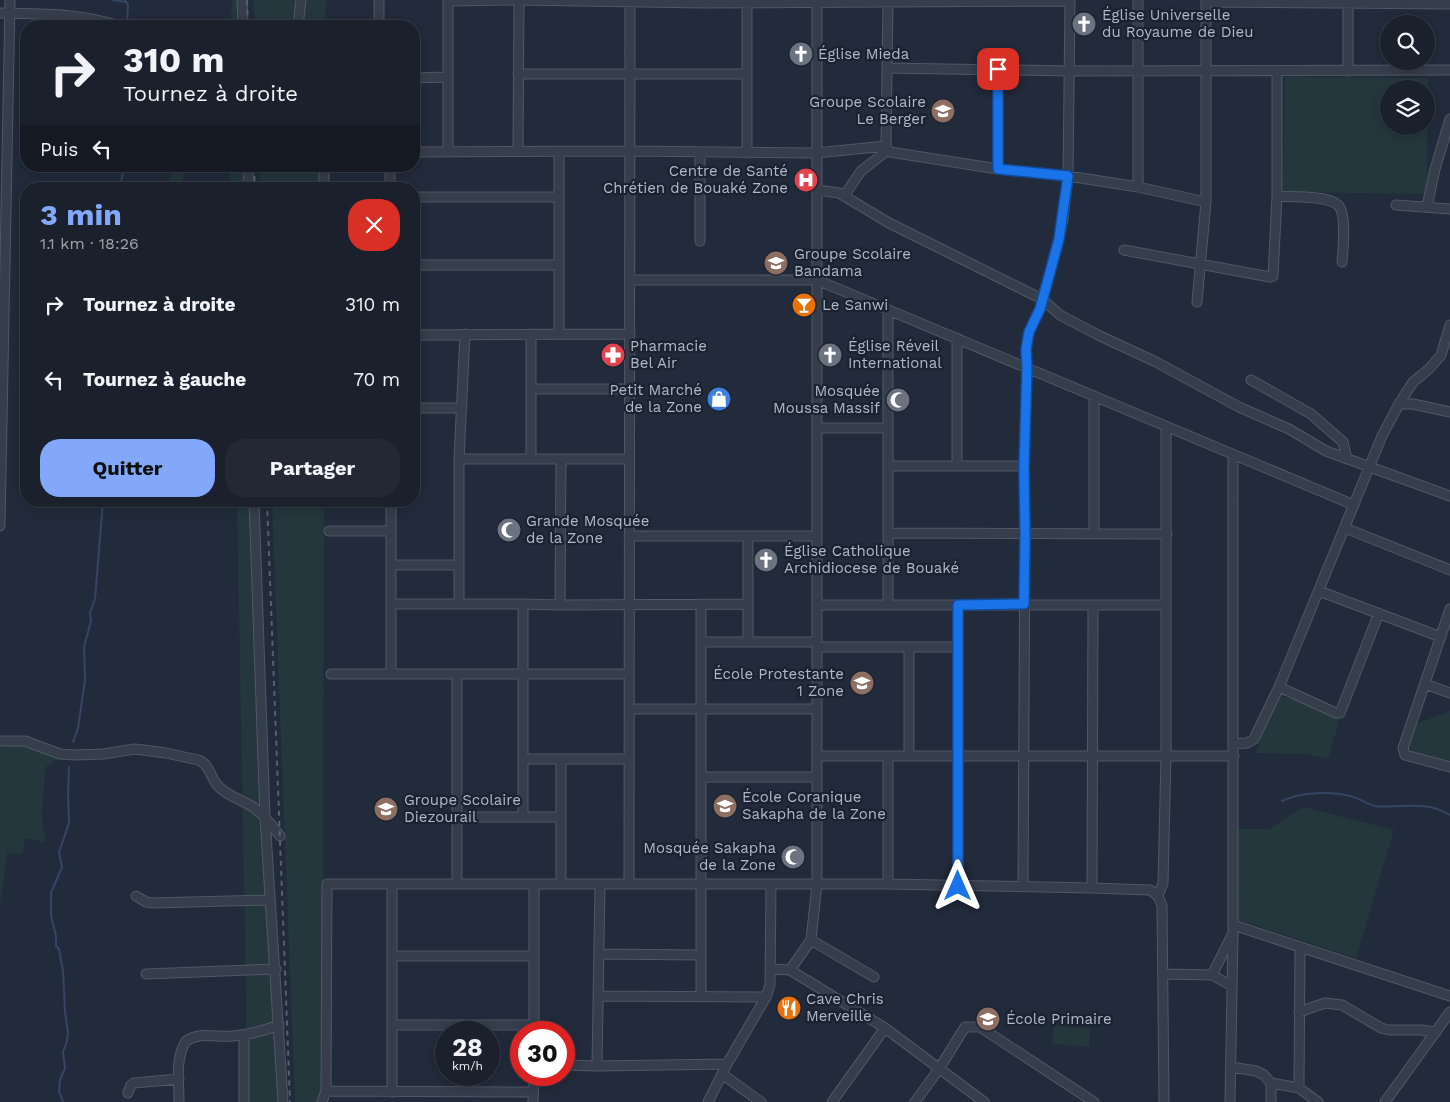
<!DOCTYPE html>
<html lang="fr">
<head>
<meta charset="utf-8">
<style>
  :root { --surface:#1a202c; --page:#232834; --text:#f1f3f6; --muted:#9fa3a9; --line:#383e48; --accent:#84a8f9 }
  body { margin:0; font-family:"Work Sans",sans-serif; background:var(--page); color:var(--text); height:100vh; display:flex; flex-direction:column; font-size:19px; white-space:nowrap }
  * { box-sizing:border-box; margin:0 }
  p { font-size:16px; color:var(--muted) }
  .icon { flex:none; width:28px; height:28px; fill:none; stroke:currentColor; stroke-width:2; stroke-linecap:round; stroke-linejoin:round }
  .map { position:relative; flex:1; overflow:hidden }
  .sheet { position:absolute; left:20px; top:182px; width:400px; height:325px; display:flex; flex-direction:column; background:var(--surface); border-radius:20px; box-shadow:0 2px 12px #0003,0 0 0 1px var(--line) }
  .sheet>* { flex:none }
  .banner { position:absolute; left:20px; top:20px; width:400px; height:152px; border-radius:20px; box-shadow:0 2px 12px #0003,0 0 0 1px var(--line); background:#1a202c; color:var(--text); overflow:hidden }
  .tools { position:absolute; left:1380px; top:15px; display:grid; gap:10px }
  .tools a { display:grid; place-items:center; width:55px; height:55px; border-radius:50%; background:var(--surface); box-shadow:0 2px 12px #0003,0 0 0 1px var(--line); font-size:25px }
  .speed { position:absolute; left:435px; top:1021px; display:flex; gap:10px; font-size:25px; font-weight:700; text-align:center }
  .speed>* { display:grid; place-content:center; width:65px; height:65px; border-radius:50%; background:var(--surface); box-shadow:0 2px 12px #0003,0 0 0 1px var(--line); line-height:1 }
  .speed small { font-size:12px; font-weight:400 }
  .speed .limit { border:8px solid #d22; background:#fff; color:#111 }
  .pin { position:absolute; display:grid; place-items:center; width:42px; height:42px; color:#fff; margin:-21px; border-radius:10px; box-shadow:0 2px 8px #0006 }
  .me { position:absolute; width:55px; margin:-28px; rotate:0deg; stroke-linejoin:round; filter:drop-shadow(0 0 4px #0008) }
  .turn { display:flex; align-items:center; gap:18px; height:105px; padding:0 20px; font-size:22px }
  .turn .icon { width:65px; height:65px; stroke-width:2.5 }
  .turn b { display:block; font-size:35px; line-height:42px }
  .then { display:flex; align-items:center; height:48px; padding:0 20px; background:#0003; gap:10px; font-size:19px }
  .round { display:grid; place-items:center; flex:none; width:52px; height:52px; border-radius:20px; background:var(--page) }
  .summary { display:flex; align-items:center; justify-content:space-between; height:85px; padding:0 20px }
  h1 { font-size:30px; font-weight:700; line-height:38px; color:var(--accent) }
  .cta { display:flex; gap:10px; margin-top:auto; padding:10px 20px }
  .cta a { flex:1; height:58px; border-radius:20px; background:var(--accent); color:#111; font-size:20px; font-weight:700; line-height:58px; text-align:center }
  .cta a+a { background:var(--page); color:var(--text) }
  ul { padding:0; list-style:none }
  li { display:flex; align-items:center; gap:15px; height:75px; padding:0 20px }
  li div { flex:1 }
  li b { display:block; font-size:19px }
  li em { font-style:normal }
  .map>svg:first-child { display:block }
</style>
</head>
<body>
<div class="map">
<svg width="1450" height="1102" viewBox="0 0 1450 1102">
  <rect width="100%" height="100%" fill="#222b3b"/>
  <path fill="#24373c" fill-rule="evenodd" d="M 232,0 L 239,0 L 240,26 L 192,26 L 193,24 L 231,21 Z
    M 253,0 L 326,0 L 325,26 L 254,26 Z
    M 1285,77 L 1428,78 L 1427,194 L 1283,192 ZM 1389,89 L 1426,89 L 1426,126 L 1389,126 Z
    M 173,166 L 183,166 L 183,189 L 167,189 Z
    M 230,166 L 246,166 L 246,189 L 230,189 Z
    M 259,166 L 325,166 L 325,189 L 260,189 Z
    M 237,501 L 257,501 L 280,1102 L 248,1102 Z
    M 272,501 L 324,501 L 323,1102 L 295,1102 Z
    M 1276,695 L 1342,712 L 1328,759 L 1305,754 L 1256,753 Z
    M 1450,711 L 1450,762 L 1399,750 L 1406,728 Z
    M 25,743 L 57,759 L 45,768 L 42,817 L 45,838 L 44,842 L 25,838 L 23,854 L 7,853 L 0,907 L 0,747 Z
    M 1303,807 L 1394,830 L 1356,958 L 1239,920 L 1229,919 L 1230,829 L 1269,829 Z
    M 1054,1025 L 1090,1029 L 1089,1047 L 1052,1044 Z"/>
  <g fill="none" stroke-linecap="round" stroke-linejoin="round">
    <path stroke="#354563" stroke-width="2" d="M 112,0 L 126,2
      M 125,0 L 128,5 L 127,21
      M 120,189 L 124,166
      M 73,742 L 78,728 L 85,680 L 84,647 L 91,621 L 90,613 L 95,599 L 103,501
      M 1282,801 C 1301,792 1330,791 1350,796 C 1359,798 1367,804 1375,806 C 1403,809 1423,799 1450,815
      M 63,1102 L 59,1091 L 60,1080 L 65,1068 L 63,1052 L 67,1041 L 68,1032 L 65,1012 L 63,971 L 59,949 L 56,946 L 56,936 L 51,916 L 51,893 L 62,867 L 59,852 L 69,823 L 68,795 L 69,767"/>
    <defs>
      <path id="minor" d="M 242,0 L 243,26
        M 448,0 L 448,152
        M 519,0 L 703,3 L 1070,1
        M 817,0 L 817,884 L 811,940 L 874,977
        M 888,0 L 886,146 L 890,152 L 998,169 L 1068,176 L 1138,187 L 1206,202
        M 448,1 L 518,0
        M 1206,2 L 1450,4
        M 747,3 L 747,153
        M 0,13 C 40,14 82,13 119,26
        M 298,26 L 301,0
        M 379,26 L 379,0
        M 888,68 L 1070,71 L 1450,70
        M 1348,71 L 1348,0
        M 518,74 L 747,74
        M 414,78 L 448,77
        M 518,151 L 519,0
        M 414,152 L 630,151 L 816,153 L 886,146
        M 559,152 L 559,334
        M 700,153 L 700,241
        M 248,166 L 249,189
        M 324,166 L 324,189
        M 390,166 L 390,189
        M 998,169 L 998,69
        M 1138,187 L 1138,0
        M 817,190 L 839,193 L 889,223 L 1042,299 L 1060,315 L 1098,335 L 1156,362 L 1239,407 L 1289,429 L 1326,451 L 1450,496
        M 844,196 L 861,171 L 888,150
        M 1277,196 C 1291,197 1328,195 1338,205 C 1347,214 1343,249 1342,262
        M 414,197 L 559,197
        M 1396,205 L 1450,209
        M 1427,207 L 1435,169 L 1450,119
        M 1124,250 L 1270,277 L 1273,276 L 1277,196 L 1277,71
        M 414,265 L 559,265
        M 630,280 L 817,280 L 1354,505
        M 1197,302 L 1206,202 L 1206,0
        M 414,335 L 630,334
        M 1251,380 L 1311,414 L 1343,442 L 1347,459
        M 531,389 L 629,389
        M 1094,396 L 1094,534
        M 1399,404 L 1413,404 L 1450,412
        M 414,408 L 462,408
        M 817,428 L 888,428
        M 459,459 L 629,459
        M 531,459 L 531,334
        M 888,466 L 1024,466
        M 957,466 L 957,338
        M 254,501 L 265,817 L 283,1102
        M 0,526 L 10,0
        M 1345,528 L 1450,570
        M 329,531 L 391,531
        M 888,533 L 1167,534
        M 629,536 L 817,536
        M 391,565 L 459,565
        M 1319,591 L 1441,637
        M 391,604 L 523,604 L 560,605 L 748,604
        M 459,604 L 459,459 L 465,334
        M 560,605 L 561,459
        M 817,605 L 1166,605
        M 888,605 L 888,310
        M 1450,609 L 1403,748 L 1405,755 L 1450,767
        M 701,642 L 817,642
        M 748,642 L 748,536
        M 817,647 L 958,647
        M 331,674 L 629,674
        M 391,674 L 391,501
        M 1425,684 L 1450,693
        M 1279,687 L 1336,713 L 1340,713 L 1379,613
        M 629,709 L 817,709
        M 0,741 L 25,741 L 60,754 L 75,755 L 103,754 L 135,749 L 166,753 L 198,760 C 210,764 210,778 219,787 C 228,796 242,800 253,807 C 264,815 272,825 280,836
        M 1233,744 L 1247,743 L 1254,739 L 1279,687 L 1382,436 L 1399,404 L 1413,382 L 1429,369 L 1441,355 L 1450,325
        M 817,756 L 1234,756
        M 909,756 L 909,647
        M 523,759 L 629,759
        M 701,777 L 817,777
        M 457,817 L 561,817
        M 523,817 L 523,604
        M 457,884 L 457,674
        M 561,884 L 561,759
        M 629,884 L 630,2
        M 888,884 L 888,756
        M 958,886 L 958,605
        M 1023,887 L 1025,534 L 1024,466 L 1027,368 L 1026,349 L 1029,332 L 1040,309 L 1059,239 L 1063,220 L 1068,176 L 1070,0
        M 1092,888 L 1093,605
        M 136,896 L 146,902 L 153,903 L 270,900
        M 1158,896 L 1163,883 L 1166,756 L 1166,427
        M 1233,925 L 1450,996
        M 599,954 L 701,955
        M 392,956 L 534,956
        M 771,969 L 790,970 L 885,1028 L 984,1102
        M 790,970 L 811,940
        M 146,974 L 276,969
        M 1164,974 L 1212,975 L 1232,986
        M 1212,975 L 1232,935
        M 598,996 L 766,997
        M 701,997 L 701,604
        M 1299,1012 L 1325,1003 L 1342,1005 L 1381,1028 L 1389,1030 L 1420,1030 L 1436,1032
        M 392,1025 L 534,1025
        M 534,1032 L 534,884
        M 564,1065 L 597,1066 L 727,1064
        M 597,1066 L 600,884
        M 1231,1067 L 1256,1071 L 1264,1075 L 1271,1083 L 1299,1088 L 1318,1102
        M 722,1074 L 761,1102
        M 1299,1088 L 1300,947
        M 326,1091 L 533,1092
        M 392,1092 L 392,884
        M 128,1093 L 131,1085 L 134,1083 L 179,1079
        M 179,1102 C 179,1082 175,1058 186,1041 C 201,1031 217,1038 233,1036 C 249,1035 263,1031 279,1025
        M 244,1102 L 244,1035
        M 322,1102 L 326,1091 L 327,884 L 888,884 L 1092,888 L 1150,890 L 1158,896 L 1162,906 L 1164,1102
        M 533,1102 L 534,1075
        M 708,1102 L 727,1064 L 766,997 L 770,985 L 771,884
        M 832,1102 L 885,1028
        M 915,1102 L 939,1069 L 965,1027 L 980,1027 L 1094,1102
        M 1230,1102 L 1233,933 L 1233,455
        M 1271,1102 L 1271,1083
        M 1385,1102 L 1450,1012"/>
    </defs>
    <use href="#minor" stroke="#515866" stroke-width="11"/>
    <use href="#minor" stroke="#363d4b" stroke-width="9"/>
    <path stroke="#586072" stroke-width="2" stroke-dasharray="5 5" stroke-linecap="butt" d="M 247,0 L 248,26
      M 254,166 L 255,189
      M 267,501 L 290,1102"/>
  </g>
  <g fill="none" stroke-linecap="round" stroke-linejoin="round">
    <defs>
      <path id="route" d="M 958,886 L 958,605 L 1024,604 L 1025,534 L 1024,466 L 1027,368 L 1026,349 L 1029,332 L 1040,309 L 1059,239 L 1068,176 L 998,169 L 998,69"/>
    </defs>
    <use href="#route" stroke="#114b97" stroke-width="12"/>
    <use href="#route" stroke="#1a73e8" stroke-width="9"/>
  </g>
  <defs>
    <symbol id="church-disc" viewBox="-11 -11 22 22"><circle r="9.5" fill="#6b7280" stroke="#1b2230"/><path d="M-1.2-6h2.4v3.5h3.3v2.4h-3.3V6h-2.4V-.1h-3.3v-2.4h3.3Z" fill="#fff"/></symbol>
    <symbol id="school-disc" viewBox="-11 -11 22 22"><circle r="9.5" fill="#8d6e63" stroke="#1b2230"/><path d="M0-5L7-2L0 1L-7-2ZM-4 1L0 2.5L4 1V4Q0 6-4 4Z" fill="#fff"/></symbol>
    <symbol id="hospital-disc" viewBox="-11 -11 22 22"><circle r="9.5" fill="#e0444e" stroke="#1b2230"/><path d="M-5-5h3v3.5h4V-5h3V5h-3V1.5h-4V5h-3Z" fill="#fff"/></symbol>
    <symbol id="bar-disc" viewBox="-11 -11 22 22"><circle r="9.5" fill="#e8710a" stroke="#1b2230"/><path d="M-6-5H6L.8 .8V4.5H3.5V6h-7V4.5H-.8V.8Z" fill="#fff"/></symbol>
    <symbol id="pharmacy-disc" viewBox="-11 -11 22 22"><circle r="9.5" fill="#e0444e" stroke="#1b2230"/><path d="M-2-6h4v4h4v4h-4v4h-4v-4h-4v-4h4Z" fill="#fff"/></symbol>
    <symbol id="shop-disc" viewBox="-11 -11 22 22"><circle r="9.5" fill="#3f7fe0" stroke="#1b2230"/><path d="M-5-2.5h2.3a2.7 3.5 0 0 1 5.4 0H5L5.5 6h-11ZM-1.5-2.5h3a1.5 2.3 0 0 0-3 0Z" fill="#fff"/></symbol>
    <symbol id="mosque-disc" viewBox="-11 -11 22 22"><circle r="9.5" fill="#6b7280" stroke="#1b2230"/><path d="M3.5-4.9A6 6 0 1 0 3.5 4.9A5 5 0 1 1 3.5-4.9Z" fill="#fff"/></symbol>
    <symbol id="restaurant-disc" viewBox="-11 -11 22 22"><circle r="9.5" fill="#e8710a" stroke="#1b2230"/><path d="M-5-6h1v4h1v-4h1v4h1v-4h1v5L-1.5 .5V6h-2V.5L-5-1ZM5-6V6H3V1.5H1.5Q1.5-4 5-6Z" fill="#fff"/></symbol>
  </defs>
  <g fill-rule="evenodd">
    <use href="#church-disc" x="1070" y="10" width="28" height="28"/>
    <use href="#church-disc" x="787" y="40" width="28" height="28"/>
    <use href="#school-disc" x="929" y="97" width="28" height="28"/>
    <use href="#hospital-disc" x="792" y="166" width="28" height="28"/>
    <use href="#school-disc" x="762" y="249" width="28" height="28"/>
    <use href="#bar-disc" x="790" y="291" width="28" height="28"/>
    <use href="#pharmacy-disc" x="599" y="341" width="28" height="28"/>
    <use href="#church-disc" x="816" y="341" width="28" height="28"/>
    <use href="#shop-disc" x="705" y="385" width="28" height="28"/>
    <use href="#mosque-disc" x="884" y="386" width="28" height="28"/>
    <use href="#mosque-disc" x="495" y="516" width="28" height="28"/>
    <use href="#church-disc" x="752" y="546" width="28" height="28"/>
    <use href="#school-disc" x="848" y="669" width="28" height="28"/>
    <use href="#school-disc" x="711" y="792" width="28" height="28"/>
    <use href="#school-disc" x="372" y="795" width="28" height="28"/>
    <use href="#mosque-disc" x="779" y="843" width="28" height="28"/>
    <use href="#restaurant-disc" x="775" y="994" width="28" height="28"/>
    <use href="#school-disc" x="974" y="1005" width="28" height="28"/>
  </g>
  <g text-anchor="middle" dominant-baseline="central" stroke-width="4.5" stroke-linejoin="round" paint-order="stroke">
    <g font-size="15" fill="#b1b8c7" stroke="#1b2230" text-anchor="start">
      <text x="1102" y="15">Église Universelle<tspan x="1102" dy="17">du Royaume de Dieu</tspan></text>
      <text x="818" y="54">Église Mieda</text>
      <text x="926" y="102" text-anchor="end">Groupe Scolaire<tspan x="926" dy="17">Le Berger</tspan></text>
      <text x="788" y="171" text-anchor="end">Centre de Santé<tspan x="788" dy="17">Chrétien de Bouaké Zone</tspan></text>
      <text x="794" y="254">Groupe Scolaire<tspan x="794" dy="17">Bandama</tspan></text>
      <text x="822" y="305">Le Sanwi</text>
      <text x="630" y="346">Pharmacie<tspan x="630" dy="17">Bel Air</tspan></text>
      <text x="848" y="346">Église Réveil<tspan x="848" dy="17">International</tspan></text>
      <text x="702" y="390" text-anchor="end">Petit Marché<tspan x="702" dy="17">de la Zone</tspan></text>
      <text x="880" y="391" text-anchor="end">Mosquée<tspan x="880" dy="17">Moussa Massif</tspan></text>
      <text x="526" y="521">Grande Mosquée<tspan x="526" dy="17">de la Zone</tspan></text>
      <text x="784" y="551">Église Catholique<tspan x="784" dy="17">Archidiocese de Bouaké</tspan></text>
      <text x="844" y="674" text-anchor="end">École Protestante<tspan x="844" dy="17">1 Zone</tspan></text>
      <text x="742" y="797">École Coranique<tspan x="742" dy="17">Sakapha de la Zone</tspan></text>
      <text x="404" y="800">Groupe Scolaire<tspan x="404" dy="17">Diezourail</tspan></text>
      <text x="776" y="848" text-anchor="end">Mosquée Sakapha<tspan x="776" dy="17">de la Zone</tspan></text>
      <text x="806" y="999">Cave Chris<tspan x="806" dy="17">Merveille</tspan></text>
      <text x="1006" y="1019">École Primaire</text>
    </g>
  </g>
</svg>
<div class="tools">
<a><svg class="icon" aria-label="search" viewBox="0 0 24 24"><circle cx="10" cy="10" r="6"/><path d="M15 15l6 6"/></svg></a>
<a><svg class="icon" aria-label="layers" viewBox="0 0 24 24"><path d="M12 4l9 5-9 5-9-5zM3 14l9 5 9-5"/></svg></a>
</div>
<div class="speed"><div>28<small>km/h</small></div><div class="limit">30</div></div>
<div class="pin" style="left:998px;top:69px;background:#d93025"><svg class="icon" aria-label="arrive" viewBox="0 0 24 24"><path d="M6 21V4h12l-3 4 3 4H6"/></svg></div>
<svg class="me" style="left:958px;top:886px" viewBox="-20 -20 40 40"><path d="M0-17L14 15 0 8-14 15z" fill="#1a73e8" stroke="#fff" stroke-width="4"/></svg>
<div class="banner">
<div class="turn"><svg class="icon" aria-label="right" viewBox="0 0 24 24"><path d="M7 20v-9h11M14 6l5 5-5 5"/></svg><div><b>310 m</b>Tournez à droite</div></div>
<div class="then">Puis<svg class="icon" aria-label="left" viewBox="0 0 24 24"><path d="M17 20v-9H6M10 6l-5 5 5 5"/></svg></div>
</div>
<section class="sheet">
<div class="summary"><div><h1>3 min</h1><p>1.1 km · 18:26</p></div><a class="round" style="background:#d93025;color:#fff"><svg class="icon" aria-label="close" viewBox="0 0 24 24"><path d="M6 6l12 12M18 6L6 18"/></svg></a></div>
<ul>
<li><svg class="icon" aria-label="right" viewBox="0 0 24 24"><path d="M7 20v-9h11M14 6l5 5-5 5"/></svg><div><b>Tournez à droite</b></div><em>310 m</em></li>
<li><svg class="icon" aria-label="left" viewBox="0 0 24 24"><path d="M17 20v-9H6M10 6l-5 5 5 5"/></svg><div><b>Tournez à gauche</b></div><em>70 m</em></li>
</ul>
<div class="cta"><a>Quitter</a><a>Partager</a></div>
</section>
</div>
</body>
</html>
